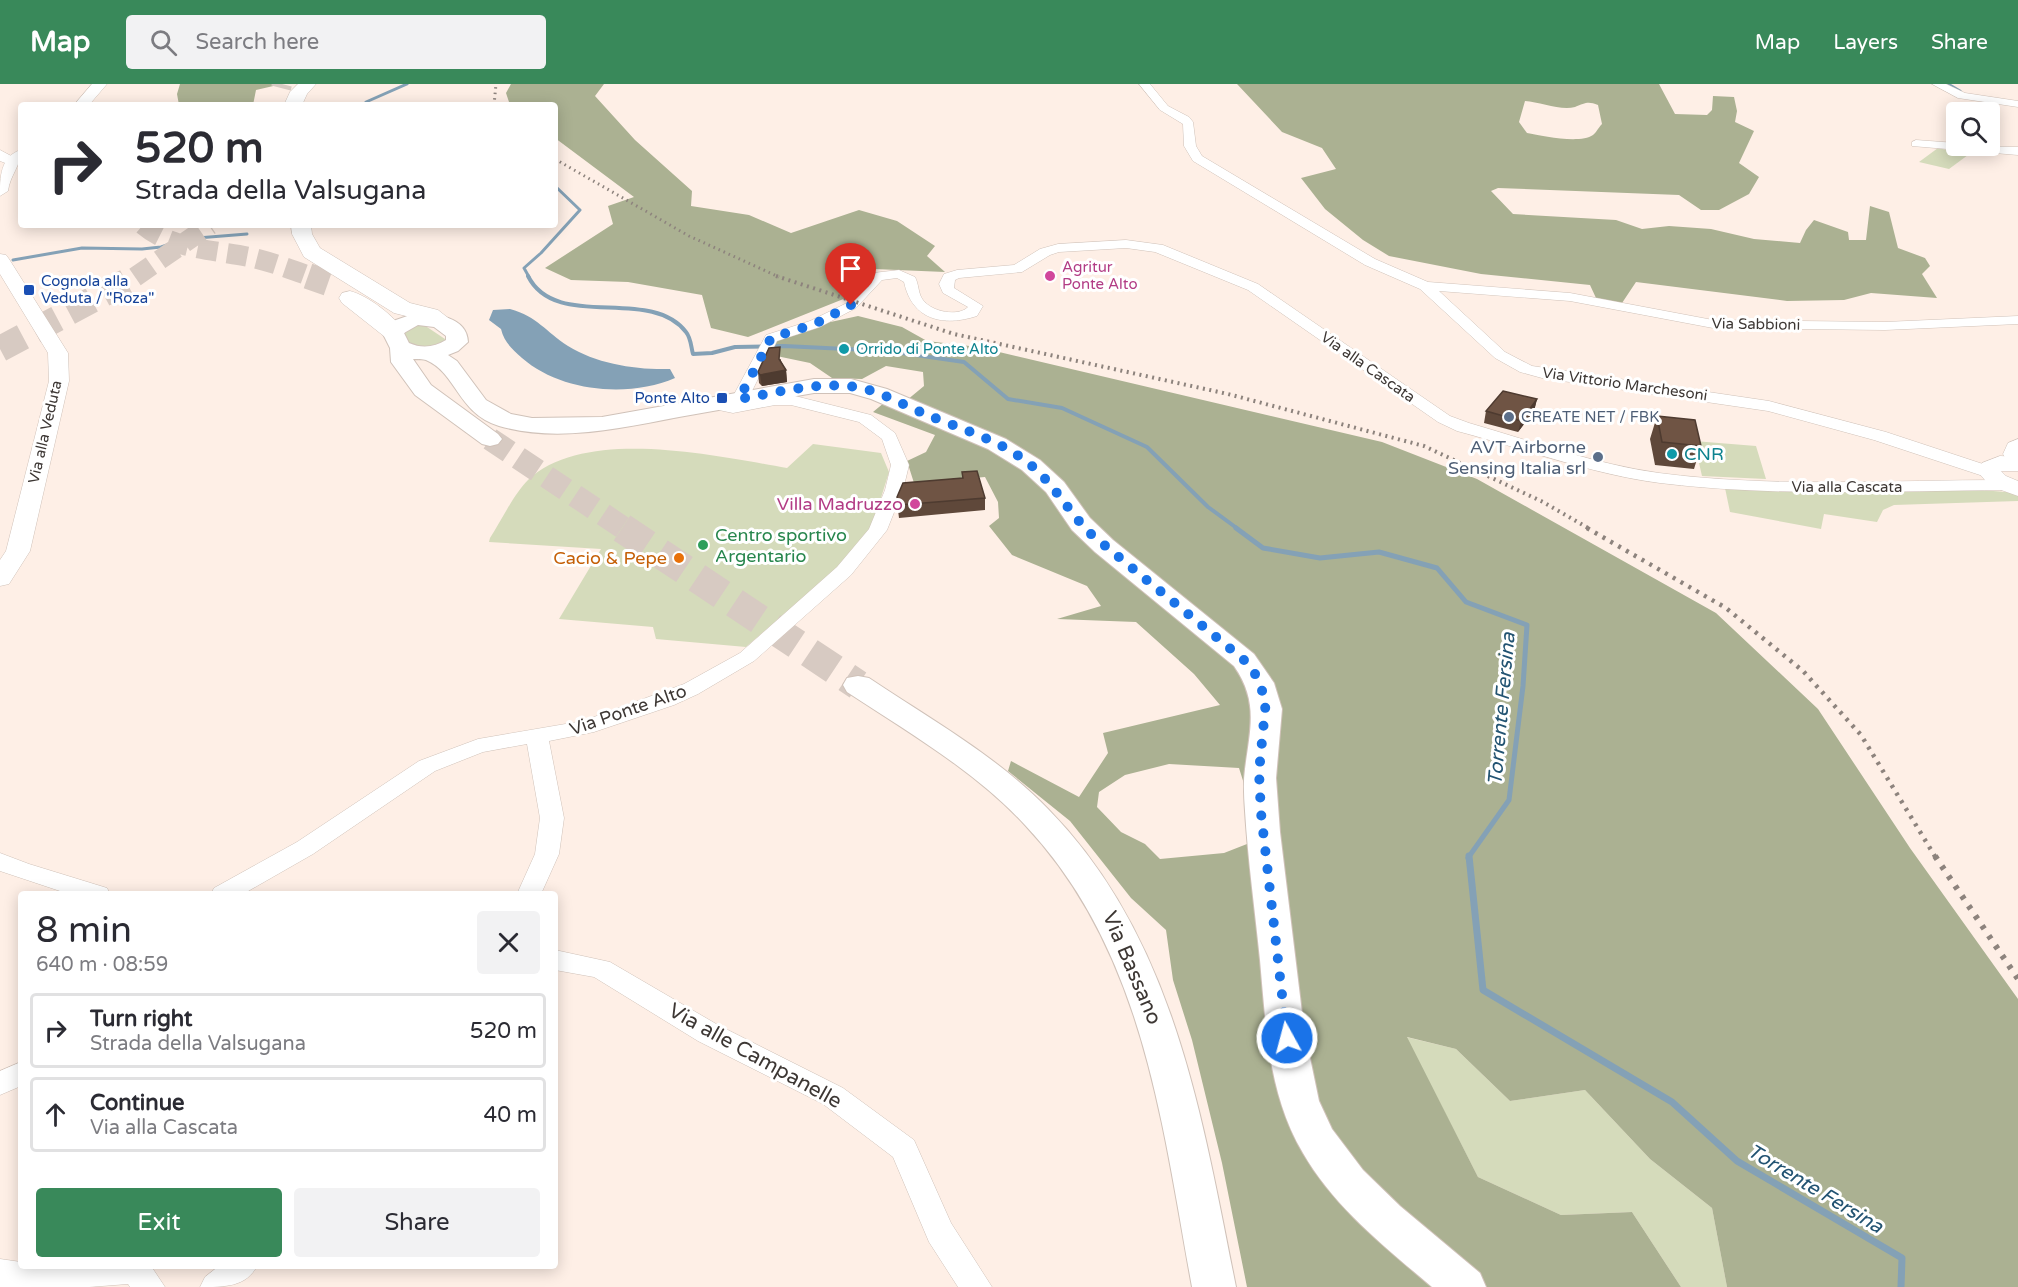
<!DOCTYPE html>
<html lang="en">
<head>
<meta charset="utf-8">
<style>
  :root { --surface:#fff; --page:#f2f2f3; --text:#2b2b33; --muted:#7c7c81; --line:#e1e1e2; --accent:#39895a }
  body { margin:0; font-family:"Varela Round",sans-serif; background:var(--page); color:var(--text); height:100vh; display:flex; flex-direction:column; font-size:22px; white-space:nowrap }
  * { box-sizing:border-box; margin:0 }
  p { font-size:20px; color:var(--muted) }
  .icon { flex:none; width:33px; height:33px; fill:none; stroke:currentColor; stroke-width:2; stroke-linecap:round; stroke-linejoin:round }
  .map { position:relative; flex:1; overflow:hidden }
  .panel { position:absolute; left:18px; top:807px; width:540px; height:378px; display:flex; flex-direction:column; background:var(--surface); border-radius:6px; box-shadow:0 3px 15px #0003 }
  .panel>* { flex:none }
  .guide { position:absolute; left:18px; top:18px; width:540px; height:126px; border-radius:6px; box-shadow:0 3px 15px #0003; background:#fff; color:var(--text); overflow:hidden }
  .fabs { position:absolute; left:1946px; top:18px; display:grid; gap:12px }
  .fabs a { display:grid; place-items:center; width:54px; height:54px; border-radius:6px; background:var(--surface); box-shadow:0 3px 15px #0003; font-size:30px }
  .pin { position:absolute; display:grid; place-items:center; width:51px; height:51px; color:#fff; margin:-62px -26px; border-radius:50% 50% 50% 0; rotate:-45deg; box-shadow:0 0 6px #0007 }
  .pin .icon { rotate:45deg }
  .me { position:absolute; width:66px; margin:-33px; rotate:353deg; stroke-linejoin:round; filter:drop-shadow(0 0 4px #0008) }
  .turn { display:flex; align-items:center; gap:21px; height:126px; padding:0 18px; font-size:27px }
  .turn .icon { width:78px; height:78px; stroke-width:2.5 }
  .turn b { display:block; font-size:42px; line-height:51px }
  .round { display:grid; place-items:center; flex:none; width:63px; height:63px; border-radius:6px; background:var(--page) }
  .overview { display:flex; align-items:center; justify-content:space-between; height:102px; padding:0 18px }
  h1 { font-size:36px; font-weight:600; line-height:45px }
  .primary-button { display:flex; gap:12px; margin-top:auto; padding:12px 18px }
  .primary-button a { flex:1; height:69px; border-radius:6px; background:var(--accent); color:#fff; font-size:24px; font-weight:600; line-height:69px; text-align:center }
  .primary-button a+a { background:var(--page); color:var(--text) }
  ul { padding:0; list-style:none }
  li { display:flex; align-items:center; gap:18px; height:75px; margin:0 12px 9px; padding:0 6px; border:3px solid var(--line); border-radius:6px }
  li div { flex:1 }
  li b { display:block; font-size:22px }
  li em { font-style:normal }
  header { display:flex; align-items:center; gap:36px; box-sizing:border-box; height:84px; padding:0 30px; background:var(--accent); color:#fff }
  header strong { font-size:28px }
  nav { display:flex; gap:33px; margin-inline-start:auto; font-size:21px }
  .search { width:420px; height:54px; background:var(--page); display:flex; align-items:center; gap:15px; box-sizing:border-box; padding:0 21px; border-radius:6px; color:var(--muted); font-size:22px }
  .map>svg:first-child { display:block }
</style>
</head>
<body>
<header>
<strong>Map</strong>
<div class="search"><svg class="icon" aria-label="search" viewBox="0 0 24 24"><circle cx="10" cy="10" r="6"/><path d="M15 15l6 6"/></svg>Search here</div>
<nav><a>Map</a><a>Layers</a><a>Share</a></nav>
</header>
<div class="map">
<svg width="2018" height="1203" viewBox="0 0 2018 1203">
  <rect width="100%" height="100%" fill="#feefe6"/>
  <path fill="#d5dbbb" d="M 1938,64 L 1968,71 L 1949,85 L 1919,78 Z
    M 421,239 L 445,255 L 445,257 L 425,264 L 409,260 L 400,244 Z
    M 1694,357 L 1756,362 L 1766,395 L 1702,392 Z
    M 813,360 L 881,369 L 889,388 L 872,443 L 854,470 L 746,563 L 656,555 L 653,543 L 559,535 L 601,465 L 489,458 L 490,454 C 501,437 514,410 528,396 C 585,342 716,372 787,384 Z
    M 1725,404 L 1981,406 L 2018,409 L 2018,417 L 1894,421 L 1883,426 L 1877,438 L 1824,430 L 1821,445 L 1730,428 Z
    M 1406,953 L 1456,965 L 1510,1017 L 1585,1006 L 1650,1075 L 1712,1124 L 1727,1203 L 1681,1203 L 1632,1128 L 1561,1131 L 1478,1093 Z"/>
  <path fill="#abb192" fill-rule="evenodd" d="M 180,0 L 282,0 L 256,6 L 253,21 L 179,21 L 177,10 Z
    M 511,0 L 604,0 L 595,12 L 635,56 L 692,107 L 691,122 L 749,131 L 791,149 L 859,126 L 897,137 L 935,162 L 927,172 L 945,188 L 874,185 L 851,212 L 748,253 L 711,244 L 702,211 L 628,198 L 571,196 L 545,184 L 613,140 L 608,122 L 634,113 L 555,54 L 555,21 L 510,21 L 506,9 Z
    M 1237,0 L 1659,0 L 1675,30 L 1707,31 L 1712,26 L 1713,12 L 1734,13 L 1737,27 L 1735,38 L 1754,47 L 1739,79 L 1759,93 L 1749,110 L 1719,126 L 1701,126 L 1679,111 L 1498,104 L 1491,107 L 1513,130 L 1616,136 L 1642,145 L 1669,142 L 1711,145 L 1754,155 L 1800,159 L 1806,146 L 1814,136 L 1848,148 L 1849,156 L 1866,156 L 1870,122 L 1889,128 L 1898,164 L 1925,174 L 1930,182 L 1922,190 L 1937,214 L 1871,209 L 1844,216 L 1787,217 L 1636,198 L 1622,219 L 1596,214 L 1590,201 L 1481,190 L 1389,172 L 1363,156 L 1325,125 L 1301,94 L 1336,85 L 1322,64 L 1282,48 ZM 1525,17 C 1540,18 1561,27 1575,23 C 1585,19 1588,17 1598,21 L 1602,40 C 1598,44 1596,49 1593,51 C 1580,60 1542,52 1527,49 L 1519,38 Z
    M 858,232 L 902,243 L 927,257 L 978,263 L 1382,358 L 1477,395 L 1716,529 L 1818,625 L 1910,764 L 2018,915 L 2018,1203 L 1727,1203 L 1712,1124 L 1650,1075 L 1585,1006 L 1510,1017 L 1456,965 L 1407,953 L 1478,1093 L 1561,1131 L 1632,1128 L 1681,1203 L 1247,1203 L 1222,1079 L 1192,956 L 1173,896 L 1166,846 L 1131,814 L 1070,737 L 1008,687 L 1011,677 L 1079,713 L 1108,669 L 1103,649 L 1220,621 L 1194,590 L 1136,538 L 1057,535 L 1101,522 L 1087,502 L 1012,471 L 989,442 L 999,434 L 998,418 L 985,393 L 914,399 L 907,377 L 926,368 L 935,351 L 873,328 L 885,318 L 895,326 L 924,302 L 923,288 L 886,282 L 862,295 L 832,294 L 810,279 L 767,270 L 774,255 L 826,239 ZM 1169,680 L 1239,684 L 1245,703 L 1247,760 L 1224,769 L 1160,775 L 1145,760 L 1121,748 L 1097,723 L 1099,708 L 1125,691 Z"/>
  <path fill="#84a1b6" d="M 510,225 C 538,233 545,247 568,262 C 597,280 636,286 670,285 L 675,294 C 629,314 561,308 522,274 C 512,265 504,258 501,245 L 489,236 L 493,226 Z"/>
  <g fill="none" stroke-linecap="round" stroke-linejoin="round">
    <path stroke="#84a1b6" stroke-width="3" d="M 1948,0 L 1960,7
      M 364,21 L 366,18 L 407,0
      M 13,176 L 82,164 L 142,165 L 161,163 L 185,155 L 247,150
      M 529,193 L 524,184 L 541,169 L 580,126 L 555,102"/>
    <path stroke="#84a1b6" stroke-width="4" d="M 528,192 C 556,248 650,201 686,248 C 691,254 691,263 693,270 L 712,269 L 735,263 L 784,262 L 888,267 L 964,278 L 1008,315 L 1062,324 L 1147,363 L 1208,423 L 1238,445"/>
    <path stroke="#84a1b6" stroke-width="5" d="M 1236,444 L 1263,464 L 1320,474 L 1379,468 L 1437,484 L 1466,518 L 1527,541 L 1523,602 L 1509,716 L 1468,774"/>
    <path stroke="#84a1b6" stroke-width="7" d="M 1469,772 L 1483,906 L 1672,1018 L 1737,1077 L 1902,1174 L 1901,1203"/>
    <path stroke="#d7cac2" stroke-width="23" stroke-dasharray="23 11" stroke-linecap="butt" d="M 490,355 L 625,445"/>
    <path stroke="#d7cac2" stroke-width="30" stroke-dasharray="30 15" stroke-linecap="butt" d="M 622,444 L 858,601"/>
    <path stroke="#d7cac2" stroke-width="20" stroke-dasharray="20 10" stroke-linecap="butt" d="M 281,4 L 282,0
      M 143,141 C 172,166 218,166 254,174 C 274,179 293,186 312,193
      M 135,193 L 210,141"/>
    <path stroke="#d7cac2" stroke-width="26" stroke-dasharray="26 13" stroke-linecap="butt" d="M 308,192 L 328,199
      M 0,265 L 137,192"/>
    <defs>
      <path id="minor" d="M 1139,0 L 1150,0 L 1168,22 L 1189,33 L 1193,38 L 1196,62 L 1202,72 L 1375,175 L 1428,198 L 1570,209 L 1713,236 L 1885,238 L 2018,232 L 2018,240 L 1885,246 L 1713,244 L 1570,217 L 1439,207 L 1505,268 L 1532,282 L 1769,317 L 1886,348 L 1995,384 L 1998,388 L 1995,392 L 1983,392 L 1874,356 L 1768,327 L 1542,294 L 1520,288 L 1495,274 L 1420,205 L 1365,181 L 1193,77 L 1184,62 L 1183,40 L 1160,26 Z
        M 1932,0 L 1946,0 L 1965,9 L 2018,17 L 2018,23 L 1958,14 Z
        M 1916,56 L 1956,59 L 1956,62 L 2018,63 L 2018,71 L 1912,62 L 1912,58 Z
        M 0,66 L 17,75 L 17,81 L 13,82 L 0,77 Z
        M 1126,156 L 1163,161 L 1258,200 L 1450,332 L 1469,339 C 1531,357 1595,380 1659,389 C 1773,404 1891,396 2006,396 L 2012,397 L 2015,401 L 2012,405 L 2006,406 C 1891,407 1774,413 1660,399 C 1595,391 1521,364 1457,347 L 1438,338 L 1248,206 L 1155,168 L 1126,164 L 1059,168 L 1050,171 L 1022,188 L 959,194 L 955,196 L 954,204 L 983,222 L 977,232 C 943,243 912,236 904,198 L 897,194 L 882,196 L 856,224 L 820,243 L 777,257 L 747,317 L 775,311 L 791,311 L 871,331 L 895,349 L 909,381 L 903,406 L 887,446 L 851,491 L 754,577 L 698,610 L 674,621 L 594,648 L 549,657 L 564,734 L 559,770 L 541,810 L 517,810 L 535,770 L 540,734 L 527,660 L 483,668 L 435,687 L 313,770 L 243,810 L 211,810 L 214,804 L 297,758 L 419,677 L 478,655 L 583,637 L 684,600 L 740,569 L 837,483 L 869,445 L 885,406 L 891,381 L 882,355 L 859,338 L 791,321 L 775,321 L 733,329 L 714,325 L 711,319 L 713,316 L 719,314 L 733,319 L 731,316 L 766,251 L 810,237 L 851,217 L 873,189 L 899,186 L 915,193 C 919,200 918,210 923,216 C 932,228 958,233 968,223 L 943,209 L 939,200 L 944,190 L 957,186 L 1014,181 L 1040,165 L 1058,160 Z
        M 2018,355 L 2018,385 L 2017,385 L 2011,384 L 2003,370 L 2008,359 Z
        M 0,769 L 29,780 L 107,804 L 110,810 L 69,810 L 0,787 Z
        M 555,866 L 610,878 L 718,941 L 843,1004 L 914,1056 L 951,1139 L 992,1203 L 958,1203 L 929,1158 L 893,1073 L 823,1020 L 698,957 L 594,893 L 555,886 Z
        M 21,978 L 21,1002 L 0,1011 L 0,987 Z
        M 0,1175 L 21,1178 L 21,1182 L 151,1182 L 165,1203 L 130,1203 L 128,1200 L 89,1203 L 0,1203 Z
        M 219,1182 L 257,1182 C 246,1203 225,1203 200,1203 L 205,1193 Z"/>
      <path id="tertiary" d="M 92,0 L 107,0 L 89,21 L 74,21 Z
        M 21,66 C 21,82 10,91 8,107 L 0,112 C 0,94 0,72 21,66 Z
        M 0,170 L 6,171 L 9,175 L 68,269 L 69,297 L 30,467 L 9,500 L 0,502 L 0,476 L 6,467 L 49,297 L 48,269 L 0,190 Z
        M 2000,372 L 2018,373 L 2018,387 L 2001,387 L 2006,392 L 2018,397 L 2018,412 L 1990,402 L 1978,388 L 1982,379 Z"/>
      <path id="secondary" d="M 416,229 C 435,230 467,232 468,258 L 458,267 L 448,271 L 457,277 L 486,316 L 511,330 L 532,334 L 602,333 L 814,295 L 851,295 L 887,305 L 1006,355 L 1040,376 L 1064,398 L 1090,434 L 1113,456 L 1254,570 L 1274,599 L 1282,625 L 1276,694 L 1280,748 L 1304,945 L 1319,1017 L 1332,1045 L 1363,1086 L 1400,1122 L 1480,1189 L 1486,1203 L 1432,1203 C 1385,1163 1334,1123 1303,1069 C 1268,1010 1266,942 1260,876 C 1255,826 1248,777 1245,727 C 1244,713 1243,699 1245,685 C 1250,645 1259,618 1234,582 L 1095,468 L 1072,446 L 1046,408 L 1022,386 L 988,365 L 871,315 L 850,309 L 814,309 C 769,317 724,325 679,333 C 622,344 557,359 499,342 C 457,329 457,289 426,276 C 423,275 417,275 413,275 L 431,301 L 498,350 L 502,355 L 498,360 L 490,362 L 482,360 L 415,311 L 391,278 L 390,264 L 382,248 L 393,237 ZM 418,241 L 434,243 L 446,252 L 446,256 C 435,263 422,265 409,259 L 404,249 Z
        M 858,592 L 869,594 C 930,635 997,672 1048,725 C 1175,854 1202,1034 1236,1203 L 1192,1203 C 1162,1040 1144,867 1025,741 C 975,687 908,648 847,608 L 843,601 L 847,594 Z"/>
      <path id="trunk" d="M 298,0 L 316,0 L 307,10 L 302,21 L 284,21 L 290,8 Z
        M 291,141 L 311,141 L 312,150 L 320,164 L 410,219 L 438,226 L 452,237 L 448,242 L 440,244 L 422,236 L 394,229 L 304,173 L 292,150 Z
        M 350,207 C 369,212 394,232 405,248 L 401,253 L 393,255 L 385,253 L 342,219 L 339,214 L 342,209 Z"/>
    </defs>
    <use href="#minor" stroke="#d0c2b9" stroke-width="1"/>
    <use href="#tertiary" stroke="#d0c2b9" stroke-width="1"/>
    <use href="#secondary" stroke="#d0c2b9" stroke-width="2"/>
    <use href="#trunk" stroke="#d0c2b9" stroke-width="1"/>
    <use href="#minor" fill="#fff" fill-rule="evenodd"/>
    <use href="#tertiary" fill="#fff" fill-rule="evenodd"/>
    <use href="#secondary" fill="#fff" fill-rule="evenodd"/>
    <use href="#trunk" fill="#fff" fill-rule="evenodd"/>
    <path stroke="#8d837d" stroke-width="3" stroke-dasharray="1.5 4" stroke-linecap="butt" d="M 494,21 L 496,0
      M 555,75 L 689,152 L 779,193"/>
    <path stroke="#8d837d" stroke-width="4" stroke-dasharray="2 4.5" stroke-linecap="butt" d="M 776,192 L 954,250 L 1228,310 L 1424,362 L 1543,418 L 1590,445"/>
    <path stroke="#8d837d" stroke-width="4.5" stroke-dasharray="3 6" stroke-linecap="butt" d="M 1587,444 L 1726,524 L 1803,587 L 1861,651 L 1936,774"/>
    <path stroke="#8d837d" stroke-width="6" stroke-dasharray="4 8" stroke-linecap="butt" d="M 1935,772 L 2018,895"/>
  </g>
  <path fill="#5f483a" d="M 781,275 L 781,277 L 786,286 L 787,298 L 762,302 L 759,299 L 758,288 Z
    M 1537,315 L 1534,327 L 1518,348 L 1484,339 L 1486,327 Z
    M 1657,332 L 1701,362 L 1694,385 L 1655,381 L 1650,355 Z
    M 962,388 L 985,414 L 985,426 L 899,434 L 898,426 L 897,413 L 962,394 Z"/>
  <path fill="#4e3b30" d="M 786,286 L 787,298 L 762,302 L 760,291 Z
    M 1537,315 L 1534,327 L 1518,348 L 1521,337 Z"/>
  <path fill="#6f5444" stroke="#4e3b30" stroke-width="1.5" d="M 780,263 L 779,275 L 786,286 L 760,291 L 758,288 L 769,264 Z
    M 1503,307 L 1537,315 L 1521,337 L 1486,327 Z
    M 1657,332 L 1695,336 L 1701,362 L 1662,358 Z
    M 977,387 L 985,414 L 899,421 L 897,413 L 903,399 L 963,394 L 962,388 Z"/>
  <g fill="none" stroke-linecap="round" stroke-linejoin="round">
    <path stroke="#1a73e8" stroke-width="10" stroke-dasharray="0 18" d="M 851,221 L 815,240 L 771,254 L 739,315 C 775,309 812,299 848,302 C 875,304 901,320 925,330 C 961,345 1003,357 1032,382 C 1057,404 1069,429 1092,451 L 1244,576 L 1255,590 L 1266,616 L 1259,688 L 1261,729 L 1287,954"/>
  </g>
  <g fill="#d1479c" stroke="#fff" stroke-width="2">
    <circle cx="1050" cy="192" r="6"/>
    <circle cx="915" cy="420" r="6"/>
  </g>
  <g fill="#1a4fb4" stroke="#fff" stroke-width="2">
    <rect x="23" y="200" width="12" height="12" rx="3"/>
    <rect x="716" y="308" width="12" height="12" rx="3"/>
  </g>
  <g fill="#0f9aa8" stroke="#fff" stroke-width="2">
    <circle cx="844" cy="265" r="6"/>
    <circle cx="1672" cy="370" r="6"/>
  </g>
  <g fill="#5c6f8a" stroke="#fff" stroke-width="2">
    <circle cx="1509" cy="333" r="6"/>
    <circle cx="1598" cy="373" r="6"/>
  </g>
  <circle fill="#2e9e5b" stroke="#fff" stroke-width="2" cx="703" cy="461" r="6"/>
  <circle fill="#e8710a" stroke="#fff" stroke-width="2" cx="679" cy="474" r="6"/>
  <g text-anchor="middle" dominant-baseline="central" stroke-width="6" stroke-linejoin="round" paint-order="stroke">
    <g font-size="15" fill="#b23c85" stroke="#fff" text-anchor="start">
      <text x="1062" y="183">Agritur<tspan x="1062" dy="17">Ponte Alto</tspan></text>
    </g>
    <g font-size="15" fill="#164399" stroke="#fff" text-anchor="start">
      <text x="41" y="197">Cognola alla<tspan x="41" dy="17">Veduta / "Roza"</tspan></text>
      <text x="710" y="314" text-anchor="end">Ponte Alto</text>
    </g>
    <g font-size="15" fill="#3d3734" stroke="#fff">
      <text transform="translate(1756 240) rotate(1)">Via Sabbioni</text>
      <text transform="translate(1368 283) rotate(35)">Via alla Cascata</text>
      <text transform="translate(1625 300) rotate(8)">Via Vittorio Marchesoni</text>
      <text transform="translate(45 348) rotate(-77)">Via alla Veduta</text>
      <text x="1847" y="403">Via alla Cascata</text>
    </g>
    <g font-size="15" fill="#0d838f" stroke="#fff" text-anchor="start">
      <text x="856" y="265">Orrido di Ponte Alto</text>
    </g>
    <g font-size="15" fill="#4e5e75" stroke="#fff" text-anchor="start">
      <text x="1521" y="333">CREATE NET / FBK</text>
    </g>
    <g font-size="18" fill="#4e5e75" stroke="#fff" text-anchor="end">
      <text x="1586" y="363">AVT Airborne<tspan x="1586" dy="21">Sensing Italia srl</tspan></text>
    </g>
    <g font-size="18" fill="#0d838f" stroke="#fff" text-anchor="start">
      <text x="1684" y="370">CNR</text>
    </g>
    <g font-size="18" fill="#b23c85" stroke="#fff" text-anchor="end">
      <text x="903" y="420">Villa Madruzzo</text>
    </g>
    <g font-size="18" fill="#27864d" stroke="#fff" text-anchor="start">
      <text x="715" y="451">Centro sportivo<tspan x="715" dy="21">Argentario</tspan></text>
    </g>
    <g font-size="18" fill="#c56008" stroke="#fff" text-anchor="end">
      <text x="667" y="474">Cacio &amp; Pepe</text>
    </g>
    <g font-size="18" fill="#3d3734" stroke="#fff">
      <text transform="translate(628 626) rotate(-19)">Via Ponte Alto</text>
    </g>
    <g font-size="20" font-style="italic" fill="#225372" stroke="#fff">
      <text transform="translate(1502 625) rotate(-85)">Torrente Fersina</text>
      <text transform="translate(1815 1105) rotate(31)">Torrente Fersina</text>
    </g>
    <g font-size="21" fill="#3d3734" stroke="#fff">
      <text transform="translate(1132 884) rotate(67)">Via Bassano</text>
      <text transform="translate(755 972) rotate(29)">Via alle Campanelle</text>
    </g>
  </g>
</svg>
<div class="fabs">
<a><svg class="icon" aria-label="search" viewBox="0 0 24 24"><circle cx="10" cy="10" r="6"/><path d="M15 15l6 6"/></svg></a>
</div>
<div class="pin" style="left:851px;top:221px;background:#d93025"><svg class="icon" aria-label="arrive" viewBox="0 0 24 24"><path d="M6 21V4h12l-3 4 3 4H6"/></svg></div>
<svg class="me" style="left:1287px;top:954px" viewBox="-20 -20 40 40"><circle r="17" fill="#1a73e8" stroke="#fff" stroke-width="3"/><path d="M0-11L8 9 0 5-8 9z" fill="#fff"/></svg>
<div class="guide">
<div class="turn"><svg class="icon" aria-label="right" viewBox="0 0 24 24"><path d="M7 20v-9h11M14 6l5 5-5 5"/></svg><div><b>520 m</b>Strada della Valsugana</div></div>
</div>
<section class="panel">
<div class="overview"><div><h1>8 min</h1><p>640 m · 08:59</p></div><a class="round"><svg class="icon" aria-label="close" viewBox="0 0 24 24"><path d="M6 6l12 12M18 6L6 18"/></svg></a></div>
<ul>
<li><svg class="icon" aria-label="right" viewBox="0 0 24 24"><path d="M7 20v-9h11M14 6l5 5-5 5"/></svg><div><b>Turn right</b><p>Strada della Valsugana</p></div><em>520 m</em></li>
<li><svg class="icon" aria-label="ahead" viewBox="0 0 24 24"><path d="M12 20V5M6 11l6-6 6 6"/></svg><div><b>Continue</b><p>Via alla Cascata</p></div><em>40 m</em></li>
</ul>
<div class="primary-button"><a>Exit</a><a>Share</a></div>
</section>
</div>
</body>
</html>
